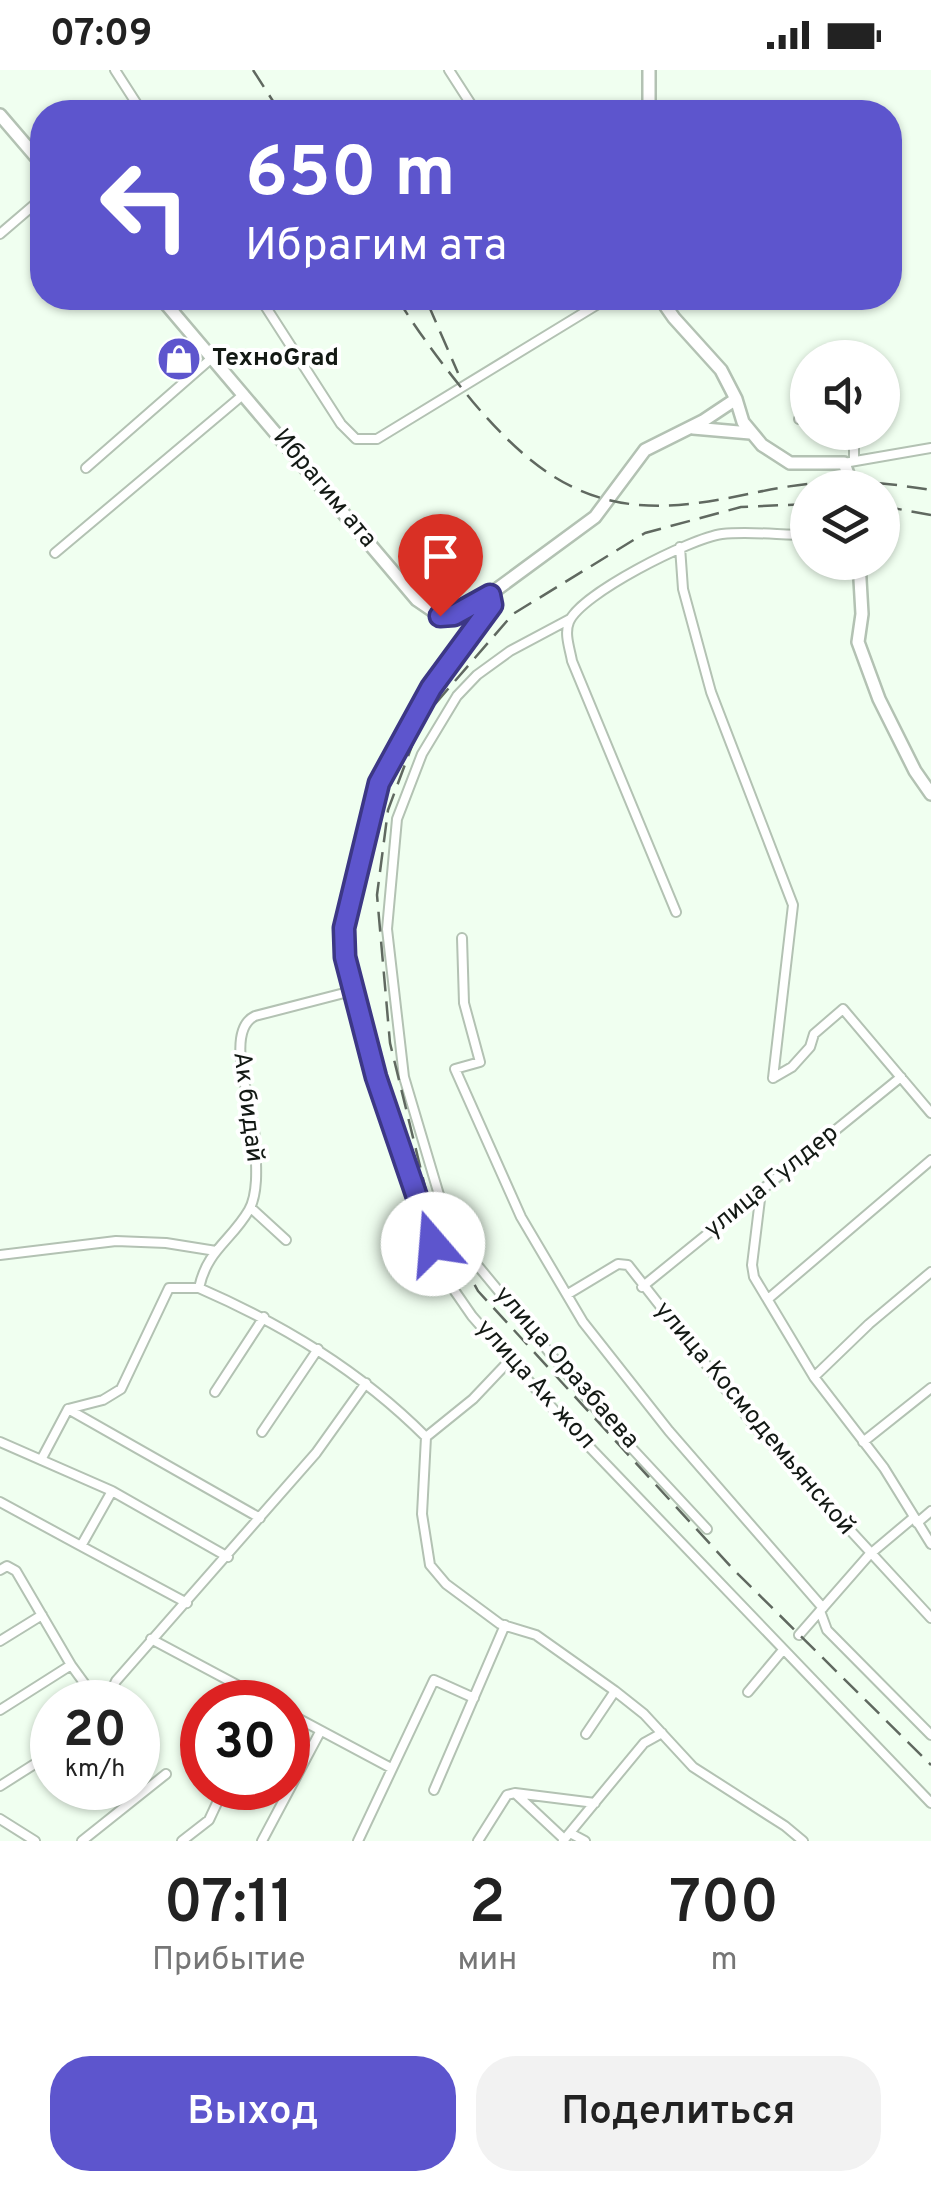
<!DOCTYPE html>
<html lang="ru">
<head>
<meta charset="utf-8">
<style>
  :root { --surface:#fff; --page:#f2f2f2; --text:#222; --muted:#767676; --accent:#5d55cd }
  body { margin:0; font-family:Overpass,sans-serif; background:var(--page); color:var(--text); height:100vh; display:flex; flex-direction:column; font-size:38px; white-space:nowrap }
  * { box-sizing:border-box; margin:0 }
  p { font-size:32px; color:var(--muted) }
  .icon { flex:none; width:55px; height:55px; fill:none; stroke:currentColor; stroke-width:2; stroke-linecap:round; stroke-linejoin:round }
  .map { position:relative; height:1771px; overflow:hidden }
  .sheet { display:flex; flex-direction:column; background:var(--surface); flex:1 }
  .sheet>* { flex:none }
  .guide { position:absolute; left:30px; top:30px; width:872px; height:210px; border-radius:40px; box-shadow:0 2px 8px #0004; background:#5d55cd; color:#fff; overflow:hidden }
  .fabs { position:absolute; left:790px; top:270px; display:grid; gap:20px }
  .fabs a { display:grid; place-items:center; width:110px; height:110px; border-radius:50%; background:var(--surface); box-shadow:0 2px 8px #0004; font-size:50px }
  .speed { position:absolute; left:30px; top:1610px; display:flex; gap:20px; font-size:50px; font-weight:700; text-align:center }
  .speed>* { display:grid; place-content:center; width:130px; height:130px; border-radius:50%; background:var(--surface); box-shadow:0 2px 8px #0004; line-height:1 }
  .speed small { font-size:25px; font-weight:400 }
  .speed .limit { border:15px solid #d22; background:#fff; color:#111 }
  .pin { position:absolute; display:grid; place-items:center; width:85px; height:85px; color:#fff; margin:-102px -42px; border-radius:50% 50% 50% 0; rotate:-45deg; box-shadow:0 0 10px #0007 }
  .pin .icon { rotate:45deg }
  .me { position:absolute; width:110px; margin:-55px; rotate:342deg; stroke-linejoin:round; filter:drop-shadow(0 0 8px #0008) }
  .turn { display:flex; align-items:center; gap:35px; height:210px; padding:0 50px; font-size:45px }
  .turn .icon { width:130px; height:130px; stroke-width:2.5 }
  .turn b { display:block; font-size:70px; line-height:85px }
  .eta { display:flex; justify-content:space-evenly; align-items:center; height:170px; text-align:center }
  .eta b { font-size:60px; font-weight:600; line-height:70px }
  .action { display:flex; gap:20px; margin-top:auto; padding:20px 50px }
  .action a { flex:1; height:115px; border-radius:40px; background:var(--accent); color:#fff; font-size:40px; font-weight:600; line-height:115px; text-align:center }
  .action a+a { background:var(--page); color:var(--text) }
  .status { display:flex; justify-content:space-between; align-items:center; height:70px; padding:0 50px; background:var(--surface); direction:ltr }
  .status svg { height:28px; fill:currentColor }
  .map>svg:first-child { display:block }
</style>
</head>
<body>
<div class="status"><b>07:09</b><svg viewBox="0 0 49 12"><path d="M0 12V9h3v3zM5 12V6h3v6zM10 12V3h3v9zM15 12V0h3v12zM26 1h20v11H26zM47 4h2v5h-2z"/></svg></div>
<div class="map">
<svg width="931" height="1771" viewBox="0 0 931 1771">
  <rect width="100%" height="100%" fill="#f0fff0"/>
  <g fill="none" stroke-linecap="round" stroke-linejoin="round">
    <defs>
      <path id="street" d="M 115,0 L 142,42
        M 449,0 L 476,42
        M 0,164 L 42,128
        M 260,228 L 341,354 L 356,369 L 377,369 L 608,228
        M 799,349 L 808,348
        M 854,362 L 854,390
        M 844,393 L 931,378
        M 86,398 L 213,287
        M 680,477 L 683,519 L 711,622 L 793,835 L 773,1008
        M 55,483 L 244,324
        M 490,525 L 492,535 L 431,618 L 379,713 L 343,858 L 345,887 L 352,921 L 376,1007 L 433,1174 L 454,1220 L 472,1246 L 555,1341 L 931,1733
        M 570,549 L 510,581 L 477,605 L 457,626 L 422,684 L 397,749 L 387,859 L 404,1007 L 445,1145 L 464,1179 L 601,1345 L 707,1459
        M 676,842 L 572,591 C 570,579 564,564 569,552 C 580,524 691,468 722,464 C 749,461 780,465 808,465
        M 462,868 L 464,933 L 480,992 L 455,999 L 521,1147 L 583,1252 L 669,1361 L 823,1538
        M 352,921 L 255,946 C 222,962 255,1040 255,1071 C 256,1092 259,1122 249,1140 C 231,1171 207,1180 199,1218 C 284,1255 360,1301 426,1367 L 422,1444 L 430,1495 L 446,1514 L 500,1554 L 536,1565 L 615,1621 L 644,1644 L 693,1697 L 785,1756 L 803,1771
        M 773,1008 L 792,997 L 810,977 L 814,964 L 843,939 L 931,1043
        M 761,1121 L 752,1195 L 754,1207 L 814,1307 L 884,1398 L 931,1474
        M 251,1138 L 286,1170
        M 0,1185 L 116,1171 L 166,1173 L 216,1181
        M 642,1217 L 901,1007
        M 568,1224 L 618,1194 L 628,1195 L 756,1358 L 931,1548
        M 768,1229 L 931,1090
        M 814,1307 L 869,1254 L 931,1202
        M 215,1322 L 264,1247
        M 68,1339 L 260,1448
        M 262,1362 L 318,1279
        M 426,1367 L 473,1329 L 511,1289
        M 0,1372 L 112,1421 L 228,1487
        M 863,1372 L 931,1318
        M 41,1390 L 68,1339 L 103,1330 L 121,1319 L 169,1218 L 199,1218
        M 0,1432 L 81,1476 L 112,1421
        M 917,1453 L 931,1441
        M 81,1476 L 187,1533
        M 0,1500 L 7,1496 L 16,1501 L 71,1595 L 98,1632
        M 820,1541 L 827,1560 L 931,1665
        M 799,1565 L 869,1485 L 913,1448
        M 151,1569 L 269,1632
        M 0,1571 L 42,1545
        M 748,1622 L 783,1580
        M 106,1632 L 116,1611 L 316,1383 L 366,1313
        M 0,1640 L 71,1595
        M 288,1643 L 391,1698
        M 586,1664 L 615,1621
        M 0,1716 L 52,1683
        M 434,1720 L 505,1555
        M 516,1724 L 564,1769
        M 0,1749 L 35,1771
        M 570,1763 L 585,1771
        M 82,1771 L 166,1704
        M 182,1771 L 209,1750 L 224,1718
        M 262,1771 L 320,1662
        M 358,1771 L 434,1610 L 474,1628
        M 478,1771 L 507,1725 L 515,1723 L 595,1733
        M 563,1771 L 644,1673 L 662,1663"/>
      <path id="secondary" d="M 649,42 L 649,0
        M 0,45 L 42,94
        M 161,228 L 417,530 L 439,545 L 454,545 L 470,539 L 595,447 L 645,380 L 703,351 L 736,329
        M 660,228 L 674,248 L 721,300 L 736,329 L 743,352 L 762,375 L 790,393 L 844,393 L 853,418
        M 693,358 L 750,363
        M 859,492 L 862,544 L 858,572 L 879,629 L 915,701 L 931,724"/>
    </defs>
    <use href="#street" stroke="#b3c2b3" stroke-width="12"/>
    <use href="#secondary" stroke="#b3c2b3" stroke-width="16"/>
    <use href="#street" stroke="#fff" stroke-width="8"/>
    <use href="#secondary" stroke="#fff" stroke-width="11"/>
    <path stroke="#606960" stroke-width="2.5" stroke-dasharray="20 10" stroke-linecap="butt" d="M 253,0 L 280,42
      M 397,228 C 420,265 445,298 473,332 C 537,407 594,447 697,433 C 737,428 777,416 817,413 C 856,409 893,414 931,420
      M 428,234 L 458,303
      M 808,434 L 741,437 L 645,463 L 513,544 L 422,649 L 388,740 L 377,825 L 390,973 L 428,1129 L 478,1221 L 734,1500 L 931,1695
      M 882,436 L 931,445"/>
  </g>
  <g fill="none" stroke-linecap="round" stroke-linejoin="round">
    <defs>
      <path id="route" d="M 433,1174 L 376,1007 L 345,887 L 344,858 L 379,713 L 431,618 L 492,535 L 490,525 L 454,545 L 440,546"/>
    </defs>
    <use href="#route" stroke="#3c3785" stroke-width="25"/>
    <use href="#route" stroke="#5d55cd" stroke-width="18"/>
  </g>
  <defs>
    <symbol id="shop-disc" viewBox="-11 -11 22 22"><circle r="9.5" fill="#5d55cd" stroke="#fff"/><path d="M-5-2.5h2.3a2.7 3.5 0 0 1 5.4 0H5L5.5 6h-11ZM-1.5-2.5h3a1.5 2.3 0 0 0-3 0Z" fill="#fff"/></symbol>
  </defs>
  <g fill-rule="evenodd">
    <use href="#shop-disc" x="154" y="264" width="50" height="50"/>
  </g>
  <g text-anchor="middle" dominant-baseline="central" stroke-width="8" stroke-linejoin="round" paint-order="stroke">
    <g font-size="25" font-weight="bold" fill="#131914" stroke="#fff" text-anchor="start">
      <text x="212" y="289">ТехноGrad</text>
    </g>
    <g font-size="25" fill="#131914" stroke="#fff">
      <text transform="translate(324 419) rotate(50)">Ибрагим ата</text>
      <text transform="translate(247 1037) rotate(83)">Ак бидай</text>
      <text transform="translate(772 1112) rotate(-39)">улица Гулдер</text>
      <text transform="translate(566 1298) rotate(49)">улица Оразбаева</text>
      <text transform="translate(535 1315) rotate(48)">улица Ак жол</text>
      <text transform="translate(754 1349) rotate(50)">улица Космодемьянской</text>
    </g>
  </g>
</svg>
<div class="fabs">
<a><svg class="icon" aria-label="sound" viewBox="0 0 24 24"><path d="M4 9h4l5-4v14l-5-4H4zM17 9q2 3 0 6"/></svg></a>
<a><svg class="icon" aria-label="layers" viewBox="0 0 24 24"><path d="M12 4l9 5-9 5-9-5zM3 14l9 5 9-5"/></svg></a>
</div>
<div class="speed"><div>20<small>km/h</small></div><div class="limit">30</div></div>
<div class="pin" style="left:440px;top:546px;background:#d93025"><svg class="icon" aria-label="arrive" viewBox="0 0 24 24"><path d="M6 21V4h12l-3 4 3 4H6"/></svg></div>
<svg class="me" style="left:433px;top:1174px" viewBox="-20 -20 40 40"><circle r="19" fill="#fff"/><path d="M0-13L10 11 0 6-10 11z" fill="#5d55cd"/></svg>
<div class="guide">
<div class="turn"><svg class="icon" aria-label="left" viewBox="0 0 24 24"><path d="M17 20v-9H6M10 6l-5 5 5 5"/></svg><div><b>650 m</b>Ибрагим ата</div></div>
</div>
</div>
<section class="sheet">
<div class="eta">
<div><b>07:11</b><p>Прибытие</p></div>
<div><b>2</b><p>мин</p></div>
<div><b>700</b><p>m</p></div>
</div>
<div class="action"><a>Выход</a><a>Поделиться</a></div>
</section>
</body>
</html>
